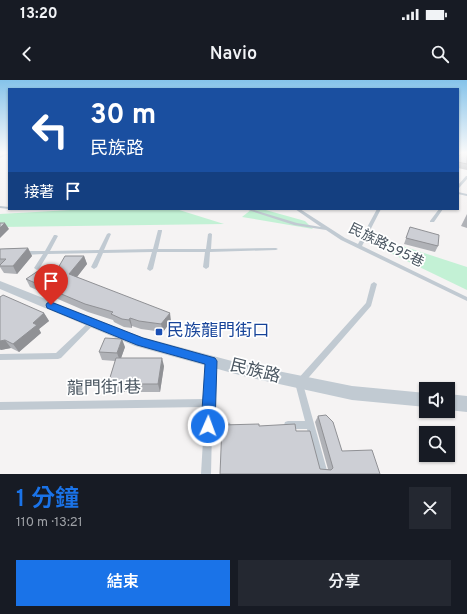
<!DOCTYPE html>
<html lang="zh-TW">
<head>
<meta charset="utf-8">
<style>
  :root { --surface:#171b24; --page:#242831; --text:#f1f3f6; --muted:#9ea1a6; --accent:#1a73e8 }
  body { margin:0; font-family:Overpass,"Noto Sans TC",sans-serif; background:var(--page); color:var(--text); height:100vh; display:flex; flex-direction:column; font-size:15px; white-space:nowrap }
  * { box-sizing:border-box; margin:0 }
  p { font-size:13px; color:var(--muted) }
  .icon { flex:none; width:22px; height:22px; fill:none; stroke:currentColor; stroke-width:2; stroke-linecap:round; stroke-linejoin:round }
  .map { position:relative; height:394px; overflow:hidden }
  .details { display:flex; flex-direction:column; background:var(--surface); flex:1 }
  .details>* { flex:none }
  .guide { position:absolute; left:8px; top:8px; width:451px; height:122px; border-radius:0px; box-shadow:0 1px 3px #0004; background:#1a4fa0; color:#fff; overflow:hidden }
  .fabs { position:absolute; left:419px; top:302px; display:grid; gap:8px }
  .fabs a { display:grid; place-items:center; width:36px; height:36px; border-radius:0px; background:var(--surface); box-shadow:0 1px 3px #0004; font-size:20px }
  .pin { position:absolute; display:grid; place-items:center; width:34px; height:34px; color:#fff; margin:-41px -17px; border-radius:50% 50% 50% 0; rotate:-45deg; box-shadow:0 0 4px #0007 }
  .pin .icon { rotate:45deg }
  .me { position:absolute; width:44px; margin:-22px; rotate:2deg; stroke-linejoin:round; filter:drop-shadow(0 0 3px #0008) }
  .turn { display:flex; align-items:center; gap:14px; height:84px; padding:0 16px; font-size:18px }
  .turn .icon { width:52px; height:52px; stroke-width:2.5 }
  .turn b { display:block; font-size:28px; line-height:34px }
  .then { display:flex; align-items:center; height:38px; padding:0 16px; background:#0003; gap:8px; font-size:15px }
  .round { display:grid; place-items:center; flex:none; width:42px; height:42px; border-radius:0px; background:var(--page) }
  .overview { display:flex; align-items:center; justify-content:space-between; height:68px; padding:0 16px }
  h1 { font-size:24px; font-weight:600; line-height:30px; color:var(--accent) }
  .cta { display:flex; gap:8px; margin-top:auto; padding:8px 16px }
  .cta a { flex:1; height:46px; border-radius:0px; background:var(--accent); color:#fff; font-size:16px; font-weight:600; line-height:46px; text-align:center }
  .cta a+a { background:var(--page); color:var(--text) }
  .status { display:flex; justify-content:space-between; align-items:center; height:28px; padding:0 20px; background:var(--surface); direction:ltr }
  .status svg { height:11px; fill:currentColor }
  header { display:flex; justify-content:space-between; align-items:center; height:52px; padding:0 16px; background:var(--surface); font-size:18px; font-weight:600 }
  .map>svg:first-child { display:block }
</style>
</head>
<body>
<div class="status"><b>13:20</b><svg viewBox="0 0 49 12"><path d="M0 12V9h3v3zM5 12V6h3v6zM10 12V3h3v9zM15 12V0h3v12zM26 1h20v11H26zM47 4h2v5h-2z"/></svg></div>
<header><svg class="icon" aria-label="back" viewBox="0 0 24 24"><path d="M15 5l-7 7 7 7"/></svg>Navio<svg class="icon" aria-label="search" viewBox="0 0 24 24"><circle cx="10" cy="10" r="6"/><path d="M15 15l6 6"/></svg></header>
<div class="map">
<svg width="467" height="394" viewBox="0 0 467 394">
  <rect width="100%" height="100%" fill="#f5f3f3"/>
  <path fill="#c3f1d5" d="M 71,129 L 176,129 L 224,144 L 0,147 L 0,134 L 71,130 Z
    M 252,129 L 262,129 L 305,141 L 313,149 L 242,137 Z
    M 381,159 L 467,187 L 467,210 L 380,168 Z"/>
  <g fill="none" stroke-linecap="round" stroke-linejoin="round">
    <path fill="#c1cad2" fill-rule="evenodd" d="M 7,73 L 9,73 L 9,74 L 0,78 L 0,76 Z
      M 466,96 L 467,96 L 467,99 L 459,108 L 458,108 L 458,105 Z
      M 458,112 L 467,114 L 467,116 L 458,114 Z
      M 0,126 L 9,127 L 9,129 L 10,129 L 9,129 L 0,128 Z
      M 245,129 L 251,129 L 297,143 L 321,147 L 295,129 L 300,129 L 345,158 L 358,164 L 377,129 L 381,129 L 362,166 L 467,217 L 467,221 L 341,160 L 326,150 L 294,145 Z
      M 439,129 L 443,129 L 434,142 L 430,142 L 430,141 Z
      M 158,150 L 162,150 L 162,151 L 158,169 L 206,169 L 208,154 L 210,153 L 212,154 L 211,169 L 276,168 L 278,169 L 276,170 L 210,172 L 209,187 L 206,189 L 203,187 L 205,172 L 157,172 L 153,189 L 150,191 L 147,189 L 152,172 L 103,173 L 97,187 L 94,189 L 91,187 L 98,173 L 48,174 L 39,189 L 37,190 L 34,188 L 43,174 L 24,175 L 21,173 L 24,171 L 45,171 L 54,155 L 56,155 L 58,156 L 50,171 L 99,170 L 107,154 L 109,153 L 111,154 L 104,170 L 153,169 Z
      M 374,202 L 377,204 L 371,226 L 303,304 L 328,394 L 318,394 L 307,349 L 288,349 L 285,348 L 284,345 L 285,342 L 288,341 L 305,341 L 295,303 L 296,301 L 366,223 L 371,204 Z
      M 91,240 L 95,240 L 96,242 L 61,278 L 58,279 L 0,280 L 0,274 L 56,273 Z
      M 211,278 L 214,279 L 215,281 L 213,342 L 227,342 L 230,343 L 231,346 L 230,349 L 227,350 L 212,350 L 211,394 L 201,394 L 205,327 L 0,330 L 0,322 L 205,319 L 207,281 L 208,279 Z"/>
    <path fill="#c1cad2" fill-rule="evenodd" d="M 0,201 L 142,257 L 243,284 L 352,306 L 426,313 L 426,327 L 352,320 L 243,296 L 135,266 L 0,209 Z
      M 448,314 L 467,316 L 467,332 L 448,330 Z"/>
  </g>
  <path fill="#b0b2b7" d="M 467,73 L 467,90 L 458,88 L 458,77 Z
    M 467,134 L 467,148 L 461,146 Z
    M 410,147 L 438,166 L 435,172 L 404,164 Z
    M 28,168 L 32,176 L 17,194 L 4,193 L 0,187 L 0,169 Z
    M 84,176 L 87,184 L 77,197 L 171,241 L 163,252 L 141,249 L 132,246 L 132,248 L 124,247 L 114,242 L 113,240 L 88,232 L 30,207 L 26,199 L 58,188 Z
    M 0,217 L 44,233 L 49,241 L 39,249 L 41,253 L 19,272 L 11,268 L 0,270 Z
    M 125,267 L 121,278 L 164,286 L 160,312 L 111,312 L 108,304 L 115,281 L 102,280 L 99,272 Z
    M 318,336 L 342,371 L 380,394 L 220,394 L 259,346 L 296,351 L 320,389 L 328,389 L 315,342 Z"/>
  <path fill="#909195" d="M 5,143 L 9,149 L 0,158 L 0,148 Z
    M 28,168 L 32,176 L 17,194 L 13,186 Z
    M 84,176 L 87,184 L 73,202 L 69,194 Z
    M 44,233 L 49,241 L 39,249 L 41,253 L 19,272 L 13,264 L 33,243 Z
    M 170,233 L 171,241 L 163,252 L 161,244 Z
    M 130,238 L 132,246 L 132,248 L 129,240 Z
    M 122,259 L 125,267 L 120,281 L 117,273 Z
    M 5,260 L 11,268 L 1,270 L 0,269 L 0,261 Z
    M 162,278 L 164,286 L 160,312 L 158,304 Z"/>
  <path fill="#cdcfd5" stroke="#909195" d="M 462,73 L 467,73 L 467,84 L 458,82 L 458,77 Z
    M 0,143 L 5,143 L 0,148 Z
    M 410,147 L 439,155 L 438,166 L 406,158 Z
    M 28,168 L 13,186 L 0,186 L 0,185 L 6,179 L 0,179 L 0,169 Z
    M 65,176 L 84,176 L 69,194 L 170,233 L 161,244 L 139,241 L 130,238 L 129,240 L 122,239 L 111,234 L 113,232 L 85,224 L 26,199 L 41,189 L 58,188 Z
    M 3,215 L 44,233 L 33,243 L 37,245 L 13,264 L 5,260 L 0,261 L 0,217 Z
    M 105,258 L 122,259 L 117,273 L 99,272 Z
    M 116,278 L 162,278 L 158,304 L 108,304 Z
    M 326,335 L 333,342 L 342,371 L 372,370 L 380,394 L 220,394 L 222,345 L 259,344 L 259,346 L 295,344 L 296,351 L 310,351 L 320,389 L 331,390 L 333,388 L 318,336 Z"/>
  <linearGradient id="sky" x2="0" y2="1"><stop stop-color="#85c3ea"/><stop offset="0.57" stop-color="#fafafa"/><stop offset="1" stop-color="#fafafa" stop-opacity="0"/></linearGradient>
  <rect width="467" height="128" fill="url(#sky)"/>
  <path fill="#1a73e8" stroke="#114b97" d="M 51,222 L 143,258 L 215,278 L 217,281 L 215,346 L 213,351 L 208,353 L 203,351 L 201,346 L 205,284 L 137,265 L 47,228 L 46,225 L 47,223 Z"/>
  <rect fill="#1a4fb4" stroke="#fff" stroke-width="1.5" x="155" y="248" width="8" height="8" rx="2"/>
  <g text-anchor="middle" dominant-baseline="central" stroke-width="3.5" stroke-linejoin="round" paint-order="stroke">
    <g font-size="14" fill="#4a5661" stroke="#fff">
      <text transform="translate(386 166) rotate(26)">民族路595巷</text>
    </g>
    <g font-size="17" fill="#164399" stroke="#fff" text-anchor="start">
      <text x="167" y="252">民族龍門街口</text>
    </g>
    <g font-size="17" fill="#4a5661" stroke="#fff">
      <text transform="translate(255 292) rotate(14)">民族路</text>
      <text transform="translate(104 309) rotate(-1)">龍門街1巷</text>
    </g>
  </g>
</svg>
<div class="fabs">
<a><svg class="icon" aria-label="sound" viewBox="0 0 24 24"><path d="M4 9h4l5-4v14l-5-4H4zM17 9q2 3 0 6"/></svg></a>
<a><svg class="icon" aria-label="search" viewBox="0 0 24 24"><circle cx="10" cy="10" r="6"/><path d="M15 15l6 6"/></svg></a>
</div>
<div class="pin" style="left:51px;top:225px;background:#d93025"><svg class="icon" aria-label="arrive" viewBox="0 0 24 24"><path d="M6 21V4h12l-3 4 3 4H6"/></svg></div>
<svg class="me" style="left:208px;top:346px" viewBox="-20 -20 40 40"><circle r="17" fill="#1a73e8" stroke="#fff" stroke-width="3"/><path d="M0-11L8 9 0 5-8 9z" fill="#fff"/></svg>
<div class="guide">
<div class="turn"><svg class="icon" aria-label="left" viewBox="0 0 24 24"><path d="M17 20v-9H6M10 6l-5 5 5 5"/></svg><div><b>30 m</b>民族路</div></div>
<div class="then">接著<svg class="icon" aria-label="arrive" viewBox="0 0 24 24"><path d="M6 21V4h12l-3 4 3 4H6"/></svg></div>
</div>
</div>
<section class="details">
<div class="overview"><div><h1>1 分鐘</h1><p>110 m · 13:21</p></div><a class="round"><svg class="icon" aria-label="close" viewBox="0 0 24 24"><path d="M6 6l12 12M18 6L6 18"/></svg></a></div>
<div class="cta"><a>結束</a><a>分享</a></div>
</section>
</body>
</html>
